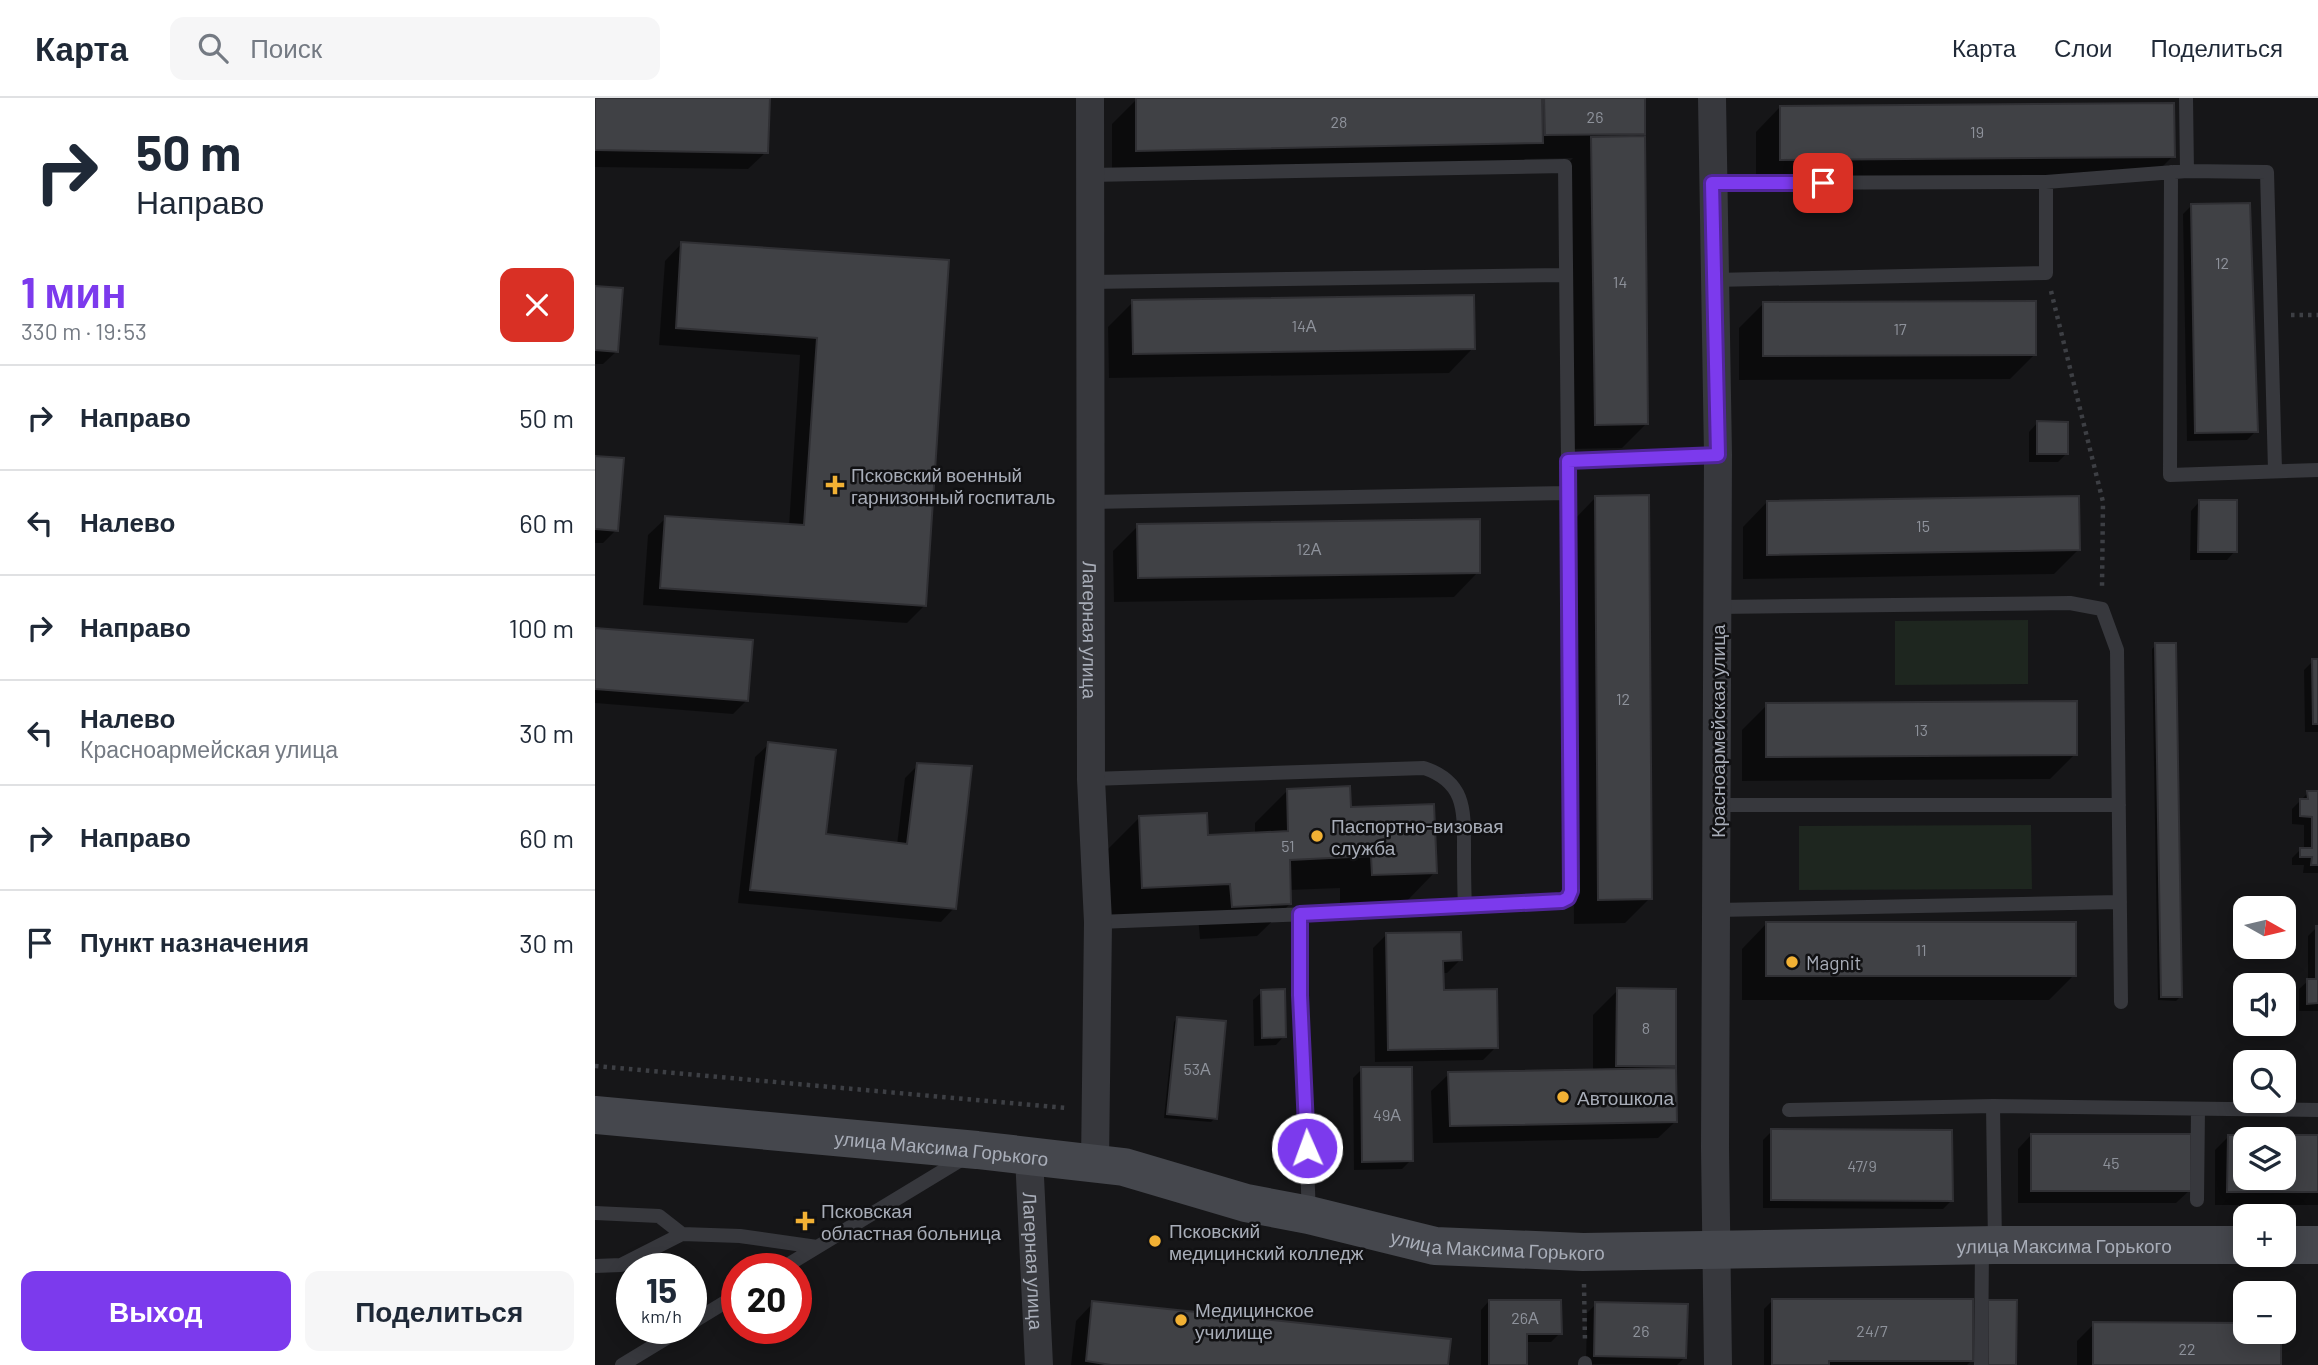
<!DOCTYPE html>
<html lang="ru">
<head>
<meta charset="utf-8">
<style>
  :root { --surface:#fff; --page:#f6f6f7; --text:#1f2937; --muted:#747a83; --line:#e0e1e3; --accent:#7c3aed }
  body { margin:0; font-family:Barlow,sans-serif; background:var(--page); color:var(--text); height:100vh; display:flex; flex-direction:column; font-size:26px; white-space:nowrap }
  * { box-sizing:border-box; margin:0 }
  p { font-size:23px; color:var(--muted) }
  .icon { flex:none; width:38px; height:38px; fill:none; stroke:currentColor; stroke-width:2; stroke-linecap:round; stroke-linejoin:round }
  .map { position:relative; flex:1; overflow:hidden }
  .panel { display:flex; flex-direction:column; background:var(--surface); width:595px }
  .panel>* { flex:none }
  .banner { background:#fff; color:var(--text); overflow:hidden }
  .needle { width:46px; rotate:98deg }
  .fabs { position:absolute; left:1638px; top:798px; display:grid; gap:14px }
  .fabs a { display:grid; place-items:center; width:63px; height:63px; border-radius:14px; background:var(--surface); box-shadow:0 4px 18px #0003; font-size:35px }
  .speed { position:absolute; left:21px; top:1155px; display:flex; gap:14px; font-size:35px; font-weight:700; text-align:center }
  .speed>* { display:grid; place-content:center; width:91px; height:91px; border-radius:50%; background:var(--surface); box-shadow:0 4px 18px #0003; line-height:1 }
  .speed small { font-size:18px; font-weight:400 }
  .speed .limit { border:10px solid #d22; background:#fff; color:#111 }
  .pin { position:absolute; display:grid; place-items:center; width:60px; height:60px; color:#fff; margin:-30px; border-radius:14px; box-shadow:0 4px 10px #0006 }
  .me { position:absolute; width:77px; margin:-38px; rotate:358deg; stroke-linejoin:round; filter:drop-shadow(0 0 5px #0008) }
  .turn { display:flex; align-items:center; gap:24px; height:147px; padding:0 21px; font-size:32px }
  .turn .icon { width:91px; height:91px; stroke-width:2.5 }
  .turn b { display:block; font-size:49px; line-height:60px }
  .round { display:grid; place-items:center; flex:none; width:74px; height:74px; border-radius:14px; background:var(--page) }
  .overview { display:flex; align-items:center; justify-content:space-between; height:119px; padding:0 21px }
  h1 { font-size:42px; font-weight:700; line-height:52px; color:var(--accent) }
  .primary-button { display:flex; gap:14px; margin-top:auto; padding:14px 21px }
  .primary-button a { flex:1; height:80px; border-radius:14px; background:var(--accent); color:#fff; font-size:28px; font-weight:700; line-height:80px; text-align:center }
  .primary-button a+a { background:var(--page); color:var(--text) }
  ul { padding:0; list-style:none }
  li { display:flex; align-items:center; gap:21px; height:105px; padding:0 21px; border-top:2px solid var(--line) }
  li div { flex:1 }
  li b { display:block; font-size:26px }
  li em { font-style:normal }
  header { display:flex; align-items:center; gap:42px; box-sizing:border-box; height:98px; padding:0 35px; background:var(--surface); border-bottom:2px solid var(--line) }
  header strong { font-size:33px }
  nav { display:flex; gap:38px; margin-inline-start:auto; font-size:24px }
  .search { width:490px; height:63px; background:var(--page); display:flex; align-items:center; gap:18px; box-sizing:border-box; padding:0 24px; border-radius:14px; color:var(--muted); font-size:26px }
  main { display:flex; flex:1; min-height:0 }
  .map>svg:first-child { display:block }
</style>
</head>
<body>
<header>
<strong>Карта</strong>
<div class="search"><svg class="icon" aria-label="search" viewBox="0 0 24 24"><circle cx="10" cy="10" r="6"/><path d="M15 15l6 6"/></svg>Поиск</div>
<nav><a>Карта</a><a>Слои</a><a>Поделиться</a></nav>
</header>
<main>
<section class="panel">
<div class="banner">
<div class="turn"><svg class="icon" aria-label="right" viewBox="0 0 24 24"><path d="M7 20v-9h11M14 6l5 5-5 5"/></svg><div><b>50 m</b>Направо</div></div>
</div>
<div class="overview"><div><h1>1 мин</h1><p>330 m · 19:53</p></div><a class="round" style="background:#d93025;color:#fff"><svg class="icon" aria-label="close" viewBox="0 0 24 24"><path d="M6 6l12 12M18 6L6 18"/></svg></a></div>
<ul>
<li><svg class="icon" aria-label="right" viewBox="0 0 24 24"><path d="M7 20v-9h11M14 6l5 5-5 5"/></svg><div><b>Направо</b></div><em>50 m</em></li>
<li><svg class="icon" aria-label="left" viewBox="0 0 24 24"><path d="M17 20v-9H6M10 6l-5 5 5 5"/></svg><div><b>Налево</b></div><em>60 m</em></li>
<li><svg class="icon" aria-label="right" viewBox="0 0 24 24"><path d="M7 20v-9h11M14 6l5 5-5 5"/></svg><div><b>Направо</b></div><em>100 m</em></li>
<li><svg class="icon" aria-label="left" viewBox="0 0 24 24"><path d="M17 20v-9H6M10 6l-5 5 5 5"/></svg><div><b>Налево</b><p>Красноармейская улица</p></div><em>30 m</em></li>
<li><svg class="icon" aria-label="right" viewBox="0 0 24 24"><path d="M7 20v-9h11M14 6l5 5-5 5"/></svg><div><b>Направо</b></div><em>60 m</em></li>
<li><svg class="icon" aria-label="arrive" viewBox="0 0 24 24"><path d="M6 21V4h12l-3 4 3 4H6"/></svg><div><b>Пункт назначения</b></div><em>30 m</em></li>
</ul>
<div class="primary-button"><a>Выход</a><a>Поделиться</a></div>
</section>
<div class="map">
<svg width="1723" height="1267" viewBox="0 0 1723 1267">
  <rect width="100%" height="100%" fill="#161618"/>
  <path fill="#1e261f" d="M 1433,522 L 1433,586 L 1300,587 L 1300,523 Z
    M 1436,727 L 1437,791 L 1204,792 L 1204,728 Z"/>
  <path fill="#0007" fill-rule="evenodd" d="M 0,0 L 174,0 L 171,54 L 153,71 L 0,69 Z
    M 1048,0 L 1048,35 L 1043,40 L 1051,326 L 1027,350 L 976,351 L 972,66 L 978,60 L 930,61 L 921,69 L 517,77 L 517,26 L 542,1 Z
    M 1185,9 L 1578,58 L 1553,83 L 1161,86 L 1161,34 Z
    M 1597,107 L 1661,333 L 1652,342 L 1592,343 L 1588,116 Z
    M 87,145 L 352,163 L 329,508 L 312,525 L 48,507 L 53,437 L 71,420 L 194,428 L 205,257 L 64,247 L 70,163 Z
    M 0,189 L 22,253 L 8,266 L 0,266 Z
    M 538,204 L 878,250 L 854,275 L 514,280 L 513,229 Z
    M 1169,205 L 1440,256 L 1415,281 L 1144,282 L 1144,230 Z
    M 1442,325 L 1472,355 L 1463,364 L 1434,364 L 1434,334 Z
    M 0,360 L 21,432 L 8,445 L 0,445 Z
    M 1000,400 L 1055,800 L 1030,825 L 979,826 L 976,425 Z
    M 1172,404 L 1483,452 L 1459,476 L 1148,481 L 1148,429 Z
    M 1604,404 L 1640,453 L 1632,462 L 1595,462 L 1596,413 Z
    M 543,428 L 883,474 L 859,499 L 519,504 L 518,453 Z
    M 0,532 L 152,602 L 138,616 L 0,605 Z
    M 1561,547 L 1585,899 L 1581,903 L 1563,902 L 1557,551 Z
    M 1718,563 L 1723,563 L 1723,634 L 1710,634 L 1709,572 Z
    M 1172,607 L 1480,656 L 1455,681 L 1147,683 L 1147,632 Z
    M 174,646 L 229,738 L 302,747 L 310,680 L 323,667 L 359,810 L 346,824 L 143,805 L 160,659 Z
    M 692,693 L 754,711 L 840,774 L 808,807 L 745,809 L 745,790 L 694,792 L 695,806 L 662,838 L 605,841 L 603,818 L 515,822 L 512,752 L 544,720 L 611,738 L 660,736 L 660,725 Z
    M 1713,695 L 1723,695 L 1723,775 L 1708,775 L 1709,767 L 1697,767 L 1697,760 L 1706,751 L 1709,751 L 1709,727 L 1697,726 L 1697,711 Z
    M 1171,826 L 1479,877 L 1454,902 L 1147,902 L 1147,851 Z
    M 1722,829 L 1723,913 L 1704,913 L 1704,891 L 1713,883 L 1713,838 Z
    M 791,837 L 865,862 L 852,875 L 847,875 L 847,894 L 901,949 L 888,962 L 780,964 L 778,850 Z
    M 1023,892 L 1079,968 L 1075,972 L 1081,1023 L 1063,1040 L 838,1045 L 836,993 L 854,976 L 998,973 L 998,917 Z
    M 667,894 L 689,938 L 681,947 L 659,948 L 658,902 Z
    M 582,920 L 620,1020 L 616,1024 L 569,1020 L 579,924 Z
    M 767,971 L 816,1062 L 807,1071 L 759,1072 L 758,980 Z
    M 1177,1033 L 1357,1102 L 1348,1111 L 1168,1110 L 1168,1042 Z
    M 1436,1037 L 1595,1092 L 1581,1105 L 1423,1105 L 1423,1051 Z
    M 1633,1039 L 1723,1039 L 1723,1107 L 1620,1107 L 1620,1052 ZM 1650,1041 L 1689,1041 L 1689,1080 L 1650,1080 Z
    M 894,1203 L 965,1235 L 956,1244 L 931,1244 L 931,1267 L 886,1267 L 886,1212 Z
    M 1177,1203 L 1376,1263 L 1372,1267 L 1169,1267 L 1169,1211 Z
    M 498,1205 L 851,1267 L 476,1267 L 481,1223 Z
    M 1001,1206 L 1090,1259 L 1082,1267 L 991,1266 L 992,1215 Z
    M 1499,1226 L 1650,1227 L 1650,1234 L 1685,1234 L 1684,1267 L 1482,1267 L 1482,1243 Z"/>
  <path fill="#404145" stroke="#303034" stroke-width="2" fill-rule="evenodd" d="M 0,0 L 175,0 L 173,55 L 0,52 Z
    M 541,0 L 947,0 L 948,45 L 541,53 Z
    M 949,0 L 1050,0 L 1050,36 L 950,37 Z
    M 1579,5 L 1580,59 L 1185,62 L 1185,8 Z
    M 1050,38 L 1053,326 L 1000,327 L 996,39 Z
    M 1655,105 L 1663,334 L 1600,335 L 1596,106 Z
    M 86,144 L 354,162 L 331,508 L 65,490 L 70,418 L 209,427 L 222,240 L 81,230 Z
    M 0,188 L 28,190 L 23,254 L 0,252 Z
    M 879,197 L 880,251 L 538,256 L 537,202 Z
    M 1441,203 L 1441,257 L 1168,258 L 1168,204 Z
    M 1442,323 L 1473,324 L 1473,356 L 1442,356 Z
    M 0,358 L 29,360 L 23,433 L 0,431 Z
    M 1054,397 L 1057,801 L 1003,802 L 1000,398 Z
    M 1484,398 L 1485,452 L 1172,457 L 1172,403 Z
    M 1604,402 L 1642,402 L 1642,454 L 1603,454 Z
    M 885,421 L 885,475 L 543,480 L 542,426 Z
    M 0,530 L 158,542 L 153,603 L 0,591 Z
    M 1560,545 L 1581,545 L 1587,899 L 1566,899 Z
    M 1717,561 L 1723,561 L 1723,626 L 1718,626 Z
    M 1482,603 L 1482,657 L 1171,659 L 1171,605 Z
    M 173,644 L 241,652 L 231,736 L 312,746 L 322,665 L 377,668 L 361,811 L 155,792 Z
    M 755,688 L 756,709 L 839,706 L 842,775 L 777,777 L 776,758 L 695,762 L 696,806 L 637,809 L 635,786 L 547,790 L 544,718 L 612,715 L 613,737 L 693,733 L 692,691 Z
    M 1712,693 L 1723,693 L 1723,767 L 1716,767 L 1717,759 L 1705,759 L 1705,750 L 1717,750 L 1717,719 L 1705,718 L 1705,701 L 1713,701 Z
    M 1171,824 L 1481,824 L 1481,878 L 1171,878 Z
    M 1721,828 L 1723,828 L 1723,905 L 1712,906 L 1712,881 L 1721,881 Z
    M 866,834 L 867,862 L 848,863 L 849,892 L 902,891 L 903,950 L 793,952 L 791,835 Z
    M 1022,890 L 1081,891 L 1081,968 L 1021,968 Z
    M 690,891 L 691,939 L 667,940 L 666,892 Z
    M 582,919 L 631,923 L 622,1021 L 572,1016 Z
    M 766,969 L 817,969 L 818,1063 L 767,1064 Z
    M 1081,970 L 1082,1024 L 855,1028 L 853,974 Z
    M 1176,1031 L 1357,1032 L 1358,1103 L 1176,1102 Z
    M 1436,1036 L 1596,1036 L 1596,1093 L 1436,1093 Z
    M 1633,1037 L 1723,1037 L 1723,1094 L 1632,1094 ZM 1650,1041 L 1689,1041 L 1689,1080 L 1650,1080 Z
    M 1177,1201 L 1378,1201 L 1378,1263 L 1234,1263 L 1234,1267 L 1177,1267 Z
    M 894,1202 L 966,1202 L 967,1236 L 932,1236 L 932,1267 L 894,1267 Z
    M 1393,1202 L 1422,1202 L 1421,1267 L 1393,1267 Z
    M 497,1203 L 856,1241 L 853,1267 L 516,1267 L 491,1263 Z
    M 1000,1204 L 1093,1206 L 1091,1260 L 999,1258 Z
    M 1498,1224 L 1650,1225 L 1650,1234 L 1686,1234 L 1686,1267 L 1498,1267 Z"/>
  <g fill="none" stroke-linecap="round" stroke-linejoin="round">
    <path stroke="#3d3f44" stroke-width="4.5" stroke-dasharray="3.5 5" stroke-linecap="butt" d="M 1456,193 L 1508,404 L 1507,489
      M 1696,217 L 1723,217
      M 0,968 L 472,1010
      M 989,1186 L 990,1244"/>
    <path stroke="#37383d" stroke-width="14" d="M 1591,0 L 1592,73 L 1672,74 L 1680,372
      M 1576,74 L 1575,377 L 1723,372
      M 495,77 L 970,68 L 973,363 L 1123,357
      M 1117,85 L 1451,84 L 1592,73
      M 1119,182 L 1451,175 L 1451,84
      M 495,184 L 971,177
      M 496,404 L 973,395
      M 1121,509 L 1475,505 L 1507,511 L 1522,552 L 1526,904
      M 496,681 L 829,670 C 870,684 869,711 869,749 C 869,769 869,789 870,809
      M 1123,707 L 1524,707
      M 1122,812 L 1525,804
      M 705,816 L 705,897 L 714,1116
      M 503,824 L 817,812 L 967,803 L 973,800 L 976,793 L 973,363
      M 1398,1008 L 1400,1147
      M 1194,1012 L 1398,1008 L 1723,1012
      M 1602,1102 L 1603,1011
      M 0,1115 L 64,1118 L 87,1136
      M 0,1168 L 26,1167 L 87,1136 L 145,1138 L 222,1149
      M 186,1171 L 369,1060
      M 96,1225 L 142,1197
      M 27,1267 L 88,1230
      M 990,1267 L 990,1265
      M 1386,1267 L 1387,1149"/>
    <g stroke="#37383d" stroke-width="28">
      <path id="s1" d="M 495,0 L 496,681 L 503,824 L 500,1065"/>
      <path d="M 1117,0 L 1123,357 L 1120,1050 L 1123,1267"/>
      <path id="s2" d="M 434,1058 L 444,1267"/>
    </g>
    <g stroke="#45474d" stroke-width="38">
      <path id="s3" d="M 0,1017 L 382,1052 L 529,1069 L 651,1105 L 714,1117 L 840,1148 L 988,1154 L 1400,1147 L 1650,1147"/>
      <path d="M 1689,1147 L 1723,1147"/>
    </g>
  </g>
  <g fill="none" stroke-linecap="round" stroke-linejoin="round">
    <defs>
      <path id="route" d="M 712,1050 L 705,897 L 705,816 L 967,803 L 973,800 L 976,793 L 973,363 L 1123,357 L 1117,85 L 1228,85"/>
    </defs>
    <use href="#route" stroke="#51269a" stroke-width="18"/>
    <use href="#route" stroke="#7c3aed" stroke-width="12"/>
  </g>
  <g fill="#f2b134" stroke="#111113" stroke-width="2.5">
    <path d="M236.5 376.5h7v7h7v7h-7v7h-7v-7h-7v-7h7z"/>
    <circle cx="722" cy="738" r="7"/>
    <circle cx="1197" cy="864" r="7"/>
    <circle cx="968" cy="999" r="7"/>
    <path d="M206.5 1112.5h7v7h7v7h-7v7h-7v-7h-7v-7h7z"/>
    <circle cx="560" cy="1143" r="7"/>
    <circle cx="586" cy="1222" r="7"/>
  </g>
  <g text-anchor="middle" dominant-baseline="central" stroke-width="5" stroke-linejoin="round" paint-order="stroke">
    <g font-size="16" fill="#8e929b">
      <text x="1000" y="18">26</text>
      <text x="744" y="23">28</text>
      <text x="1382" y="33">19</text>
      <text x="1627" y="164">12</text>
      <text x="1025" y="183">14</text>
      <text x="709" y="227">14А</text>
      <text x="1305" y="230">17</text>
      <text x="1328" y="427">15</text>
      <text x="714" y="450">12А</text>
      <text x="1028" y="600">12</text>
      <text x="1326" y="631">13</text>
      <text x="693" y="747">51</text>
      <text x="1326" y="851">11</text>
      <text x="1051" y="929">8</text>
      <text x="602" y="970">53А</text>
      <text x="792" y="1016">49А</text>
      <text x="1516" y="1064">45</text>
      <text x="1267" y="1067">47/9</text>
      <text x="930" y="1219">26А</text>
      <text x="1046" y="1232">26</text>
      <text x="1277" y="1232">24/7</text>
      <text x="1592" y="1250">22</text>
    </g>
    <g font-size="19" fill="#a8adb8" stroke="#111113" text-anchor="start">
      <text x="256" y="376">Псковский военный<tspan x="256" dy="22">гарнизонный госпиталь</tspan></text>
      <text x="736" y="727">Паспортно-визовая<tspan x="736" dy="22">служба</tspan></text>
      <text x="1211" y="864">Magnit</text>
      <text x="982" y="999">Автошкола</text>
      <text x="226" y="1112">Псковская<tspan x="226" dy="22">областная больница</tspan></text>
      <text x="574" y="1132">Псковский<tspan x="574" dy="22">медицинский колледж</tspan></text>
      <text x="600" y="1211">Медицинское<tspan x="600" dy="22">училище</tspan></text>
    </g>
    <g font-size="19" fill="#a8adb8" stroke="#111113">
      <text stroke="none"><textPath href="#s1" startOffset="532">Лагерная улица</textPath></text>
      <text transform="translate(1122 633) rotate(-90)">Красноармейская улица</text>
      <text stroke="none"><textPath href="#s3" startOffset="348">улица Максима Горького</textPath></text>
      <text stroke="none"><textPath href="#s3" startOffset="915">улица Максима Горького</textPath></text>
      <text stroke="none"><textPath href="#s3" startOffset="1482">улица Максима Горького</textPath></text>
      <text stroke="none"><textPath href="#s2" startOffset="105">Лагерная улица</textPath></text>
    </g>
  </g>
</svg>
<div class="fabs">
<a><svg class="needle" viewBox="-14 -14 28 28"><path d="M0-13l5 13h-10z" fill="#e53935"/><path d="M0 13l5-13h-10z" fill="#747a83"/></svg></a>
<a><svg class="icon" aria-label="sound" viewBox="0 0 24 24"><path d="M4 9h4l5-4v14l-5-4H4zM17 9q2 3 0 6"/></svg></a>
<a><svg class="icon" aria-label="search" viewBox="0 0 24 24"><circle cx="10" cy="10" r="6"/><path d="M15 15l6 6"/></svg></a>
<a><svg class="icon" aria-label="layers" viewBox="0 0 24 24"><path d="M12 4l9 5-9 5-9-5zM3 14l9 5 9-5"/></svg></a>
<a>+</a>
<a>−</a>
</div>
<div class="speed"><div>15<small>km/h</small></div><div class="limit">20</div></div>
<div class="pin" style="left:1228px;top:85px;background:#d93025"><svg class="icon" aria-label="arrive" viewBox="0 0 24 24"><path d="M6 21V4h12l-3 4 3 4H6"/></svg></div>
<svg class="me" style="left:712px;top:1050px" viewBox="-20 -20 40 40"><circle r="17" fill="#7c3aed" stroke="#fff" stroke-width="3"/><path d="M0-11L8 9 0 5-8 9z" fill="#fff"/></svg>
</div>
</main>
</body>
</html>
